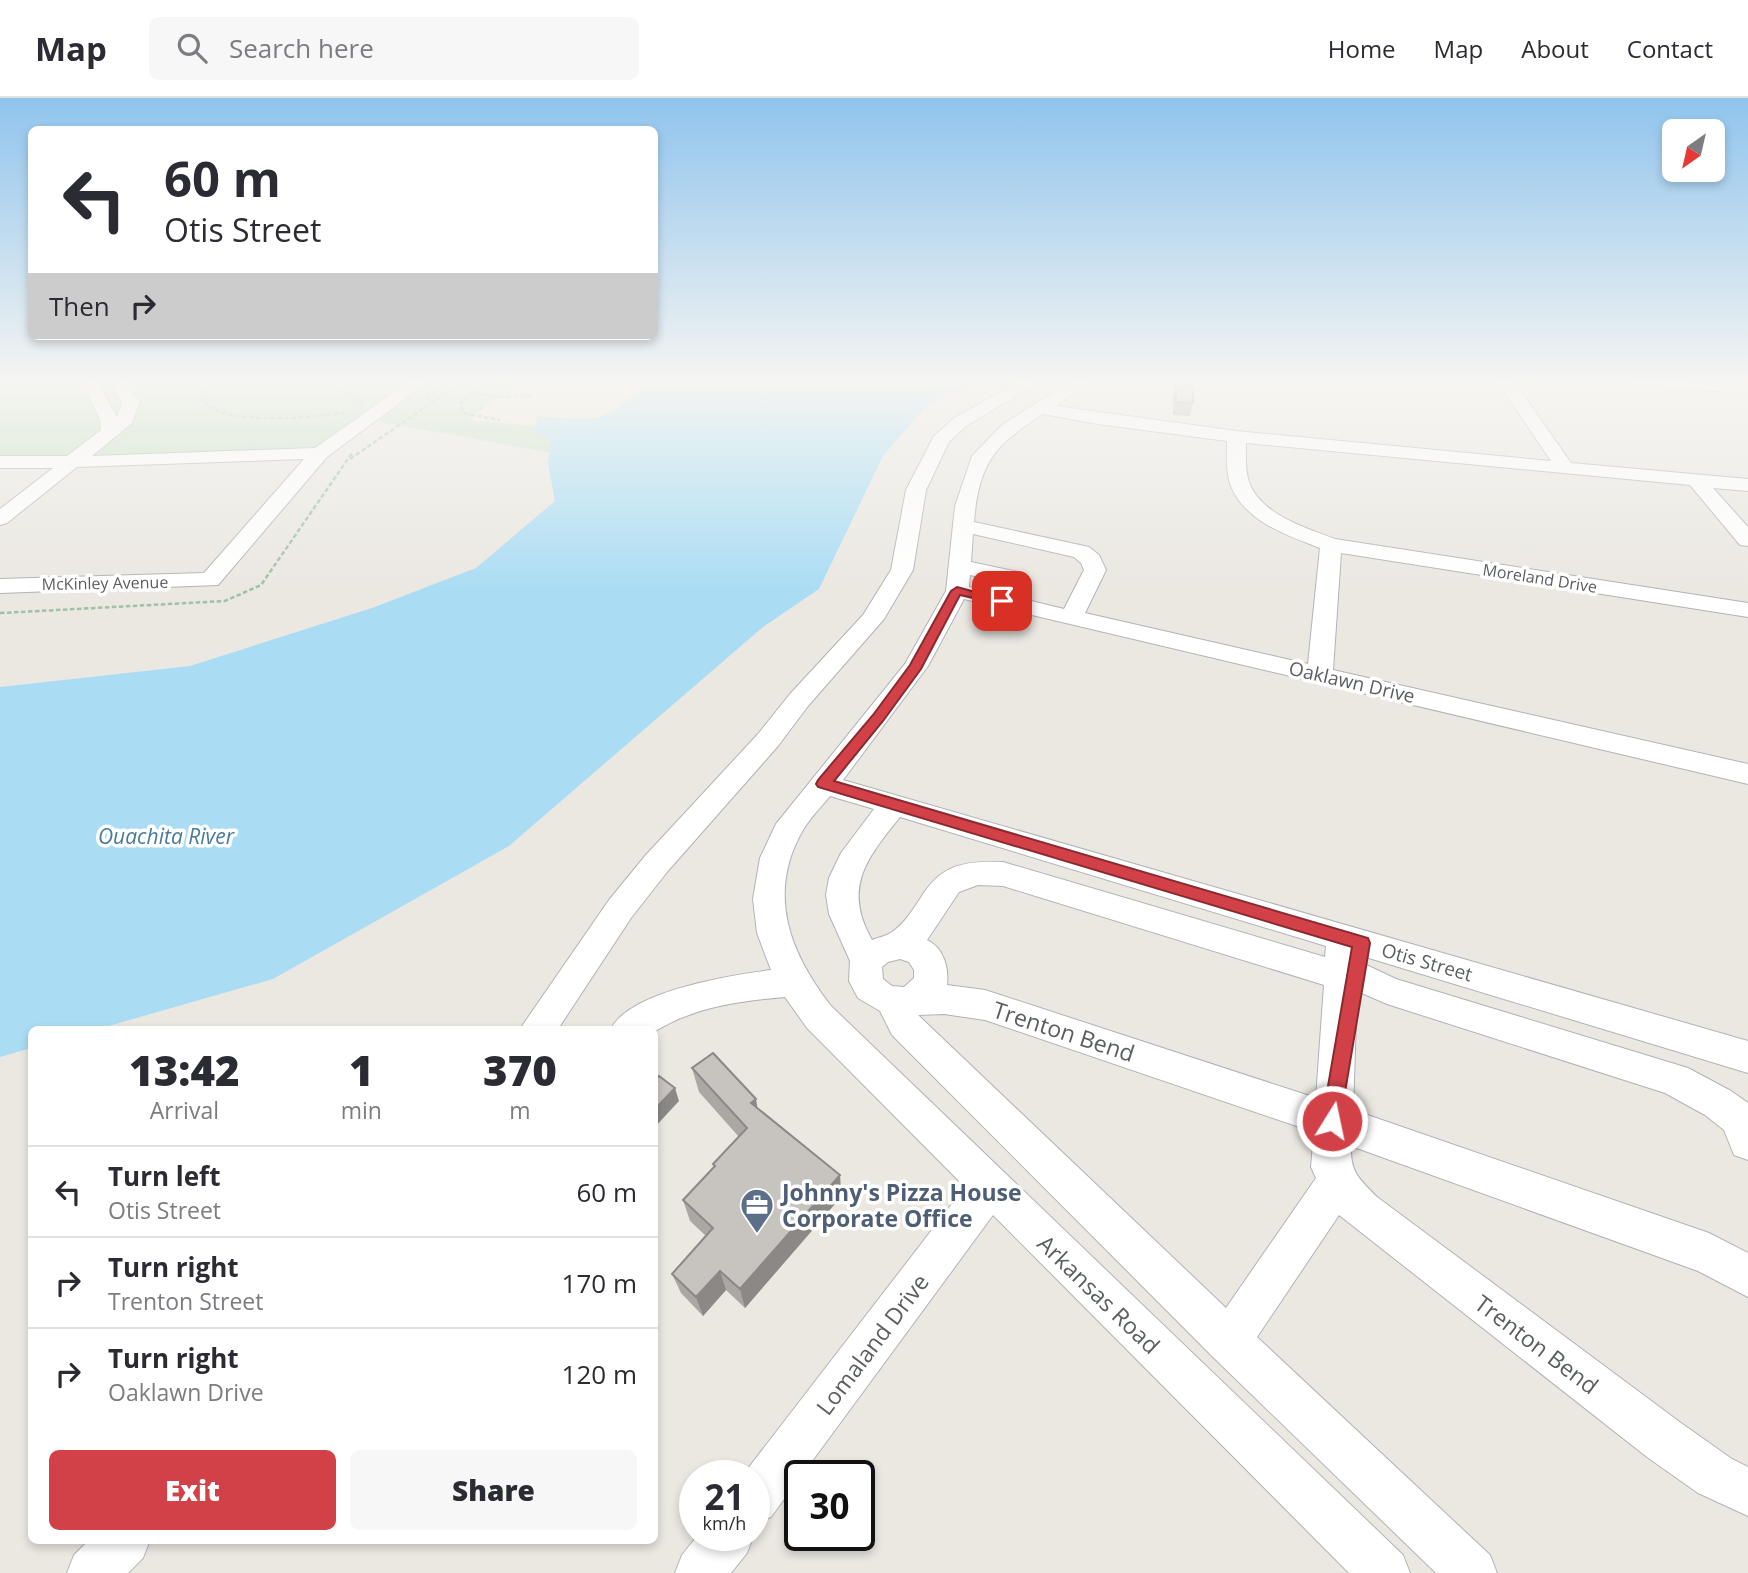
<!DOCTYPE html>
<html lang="en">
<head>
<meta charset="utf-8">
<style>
  :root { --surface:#fff; --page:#f7f7f7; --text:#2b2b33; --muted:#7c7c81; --line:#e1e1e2; --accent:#d34148 }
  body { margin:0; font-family:"Open Sans",sans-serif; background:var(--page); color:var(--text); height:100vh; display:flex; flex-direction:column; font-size:26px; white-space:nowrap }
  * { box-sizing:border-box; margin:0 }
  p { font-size:23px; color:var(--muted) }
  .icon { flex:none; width:38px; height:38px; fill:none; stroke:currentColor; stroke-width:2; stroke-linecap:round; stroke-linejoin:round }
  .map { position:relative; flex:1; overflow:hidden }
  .drawer { position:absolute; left:28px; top:928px; width:630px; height:518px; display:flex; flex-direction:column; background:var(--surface); border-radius:10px; box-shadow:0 4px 10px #0003 }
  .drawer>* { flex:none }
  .hud { position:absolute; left:28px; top:28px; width:630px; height:214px; border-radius:10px; box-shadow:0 4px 10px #0003; background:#fff; color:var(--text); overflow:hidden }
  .needle { width:46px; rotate:214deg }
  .tools { position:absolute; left:1662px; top:21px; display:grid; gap:14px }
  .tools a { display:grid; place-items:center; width:63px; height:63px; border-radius:10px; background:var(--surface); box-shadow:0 4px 10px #0003; font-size:35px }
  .speed { position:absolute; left:679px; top:1362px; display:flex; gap:14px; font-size:35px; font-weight:700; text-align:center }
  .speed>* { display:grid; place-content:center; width:91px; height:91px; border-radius:50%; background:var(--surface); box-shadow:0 4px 10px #0003; line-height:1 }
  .speed small { font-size:18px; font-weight:400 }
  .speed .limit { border:4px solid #111; border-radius:10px; background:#fff; color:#111 }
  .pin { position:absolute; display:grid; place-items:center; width:60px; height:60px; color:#fff; margin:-30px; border-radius:14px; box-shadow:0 4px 10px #0006 }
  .me { position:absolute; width:77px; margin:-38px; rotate:10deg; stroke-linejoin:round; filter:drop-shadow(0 0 5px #0008) }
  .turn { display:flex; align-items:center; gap:24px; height:147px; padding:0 21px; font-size:32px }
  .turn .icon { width:91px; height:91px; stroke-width:2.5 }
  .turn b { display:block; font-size:49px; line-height:60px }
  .then { display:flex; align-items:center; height:66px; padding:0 21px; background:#0003; gap:14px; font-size:26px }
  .eta { display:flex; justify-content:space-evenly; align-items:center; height:119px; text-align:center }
  .eta b { font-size:42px; font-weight:800; line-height:49px }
  .cta { display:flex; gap:14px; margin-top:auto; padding:14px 21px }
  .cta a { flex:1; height:80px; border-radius:10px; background:var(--accent); color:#fff; font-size:28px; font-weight:800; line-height:80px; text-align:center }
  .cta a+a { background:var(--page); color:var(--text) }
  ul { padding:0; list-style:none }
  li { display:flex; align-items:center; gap:21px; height:91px; padding:0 21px; border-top:2px solid var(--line) }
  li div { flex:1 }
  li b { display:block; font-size:26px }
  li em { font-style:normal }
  header { display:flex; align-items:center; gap:42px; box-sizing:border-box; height:98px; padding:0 35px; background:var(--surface); border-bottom:2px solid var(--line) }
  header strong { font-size:33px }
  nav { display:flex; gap:38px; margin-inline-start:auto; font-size:24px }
  .search { width:490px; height:63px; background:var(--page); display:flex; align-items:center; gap:18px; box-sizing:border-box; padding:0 24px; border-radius:10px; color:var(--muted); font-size:26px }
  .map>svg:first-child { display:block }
</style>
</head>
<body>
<header>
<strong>Map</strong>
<div class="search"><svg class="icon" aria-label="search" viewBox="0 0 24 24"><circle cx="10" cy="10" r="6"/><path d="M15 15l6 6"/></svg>Search here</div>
<nav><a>Home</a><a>Map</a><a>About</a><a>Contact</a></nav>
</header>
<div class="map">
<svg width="1748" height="1475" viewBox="0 0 1748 1475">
  <rect width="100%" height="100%" fill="#ebe8e2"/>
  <path fill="#c6e0c2" d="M 0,283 L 683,283 L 592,362 L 368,322 L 320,355 L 0,364 Z"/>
  <path fill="#f5e9d4" d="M 518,283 L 556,283 L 561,288 L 584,283 L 648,283 C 602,327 599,322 538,318 L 534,328 L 469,322 L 490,304 L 513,293 Z"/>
  <path fill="#aaddf4" d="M 650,283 L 979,283 L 928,306 L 883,358 L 819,491 L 763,529 L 509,748 L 273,881 L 98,931 L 32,931 L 31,950 L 0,959 L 0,589 L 190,568 L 372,510 L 476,470 L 555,403 L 548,365 L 551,342 L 532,330 L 539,327 L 536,324 L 539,319 C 602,323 602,327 650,283 Z"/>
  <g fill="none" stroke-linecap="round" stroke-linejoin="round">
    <defs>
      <path id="minor" d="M 87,283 L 103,283 L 100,290 L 117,319 L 122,304 L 115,295 L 113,283 L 129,283 L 132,294 L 140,303 L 132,325 L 92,358 L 315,350 L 410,283 L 429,283 L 327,359 L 218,487 L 0,495 L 0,481 L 204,475 L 304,361 L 77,369 L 7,425 L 0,427 L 0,411 L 53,370 L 0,370 L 0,358 L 67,358 L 101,332 L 100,321 L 84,290 Z
        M 1021,283 L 1042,283 L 966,328 L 949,344 L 926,392 L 913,472 L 884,521 L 808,608 L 778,648 L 667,774 L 631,820 L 558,931 L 520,931 L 609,802 L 645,758 L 758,636 L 790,596 L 863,517 L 891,472 L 906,392 L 934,338 L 954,320 Z
        M 1071,283 L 1091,283 L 1056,308 L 1236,333 L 1551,363 L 1497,283 L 1514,283 L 1571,365 L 1748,381 L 1748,393 L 1713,390 L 1748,429 L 1748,448 L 1740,447 L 1690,387 L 1246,345 C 1246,358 1245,372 1249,384 C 1261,417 1306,430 1335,441 L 1748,505 L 1748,519 L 1341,455 L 1333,572 L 1748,666 L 1748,686 L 964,501 L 928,568 L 843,682 L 1748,943 L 1748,975 L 1359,857 L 1358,863 L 1396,881 L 1688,970 L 1731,993 L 1748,1005 L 1748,1062 L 1734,1057 L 1724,1032 L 1705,1017 L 1665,995 L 1387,906 L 1357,893 L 1353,1012 L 1709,1135 L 1748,1155 L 1748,1199 L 1698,1173 L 1351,1048 C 1350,1074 1359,1081 1377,1099 L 1681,1325 L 1732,1361 L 1748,1369 L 1748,1418 L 1698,1395 L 1647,1359 L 1339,1117 L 1257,1239 L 1490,1457 L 1497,1475 L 1436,1475 L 1213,1259 L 892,937 L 880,913 L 858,900 L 849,883 L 850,863 L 829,816 L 826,797 L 829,780 L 841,755 L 874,711 L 830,698 C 821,709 810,720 803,732 C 766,796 790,855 831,908 L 1403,1457 L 1410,1475 L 1349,1475 L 993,1117 L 771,1419 L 754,1426 L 754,1377 L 743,1377 L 965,1089 L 807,930 L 785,899 C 740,903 693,909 654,934 L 654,931 L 611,931 C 629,893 732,877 771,872 L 757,835 L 753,801 L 760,760 L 776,726 L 905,566 L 946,493 L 955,408 L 972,358 L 1002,327 ZM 1043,316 L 1098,326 L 1227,343 C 1227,356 1226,370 1229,382 C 1240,422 1286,437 1320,450 L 1308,566 L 1085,515 L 1106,472 L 1099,457 L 1089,449 L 974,424 C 979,364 995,347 1043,316 ZM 973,436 L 1074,459 L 1081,465 L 1084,472 L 1064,511 L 1015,499 L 1026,480 L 1023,475 L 971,464 ZM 970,477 L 1002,484 L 995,495 L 969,489 ZM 900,719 L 1326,848 L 1325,859 L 1003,764 C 964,763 941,766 920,801 C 912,813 904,826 892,834 C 887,838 879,839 872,842 C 842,790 867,760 900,719 ZM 978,787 L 1003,788 L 1324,887 L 1316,1000 L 985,892 L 947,887 C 949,870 944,850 927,842 L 959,794 ZM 900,861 L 909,864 L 914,872 L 914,880 L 904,889 L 892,888 L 883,881 L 882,869 L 888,864 ZM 944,916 L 985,922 L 1314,1034 L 1311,1069 L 1316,1080 L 1226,1210 L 918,917 Z
        M 1623,283 L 1748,285 L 1748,295 L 1631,288 Z
        M 698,1437 L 754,1437 L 747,1455 L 731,1475 L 675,1475 L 682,1457 Z
        M 89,1442 L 150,1442 L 143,1460 L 128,1475 L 67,1475 L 74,1457 Z"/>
    </defs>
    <use href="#minor" stroke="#b0b3b6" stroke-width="2"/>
    <path stroke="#9ec2a3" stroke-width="2.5" stroke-dasharray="4.5 2.5" stroke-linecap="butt" d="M 199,283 C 200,291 202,302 209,308 C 233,327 314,319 344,315
      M 356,283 L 343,293 L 362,306
      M 494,283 L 474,295 L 496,299 L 531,298
      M 474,295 L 460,305 L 463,315 L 500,322
      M 426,301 L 453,283
      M 350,361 L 463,283
      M 0,515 L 225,503 L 261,487 L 352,355"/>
    <use href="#minor" fill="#fff" fill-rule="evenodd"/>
  </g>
  <path fill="#aba8a4" d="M 1176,286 L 1193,305 L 1190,318 L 1173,317 L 1173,299 Z
    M 692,970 L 757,1010 L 840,1077 L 841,1099 L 745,1210 L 726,1192 L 703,1218 L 681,1195 L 672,1176 L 706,1138 L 690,1123 L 683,1102 L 714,1070 L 713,1066 L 739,1039 L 699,994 Z"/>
  <path fill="#8b8886" d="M 675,990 L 679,1003 L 654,1030 L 654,1012 Z
    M 756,1001 L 760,1025 L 751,1005 Z
    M 840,1077 L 841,1099 L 745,1210 L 740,1191 Z
    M 720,1173 L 726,1192 L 703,1218 L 696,1199 Z"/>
  <path fill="#c7c3bf" stroke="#8b8886" stroke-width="2" d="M 1176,286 L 1193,288 L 1193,305 L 1176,304 Z
    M 713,955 L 756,1001 L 751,1005 L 840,1077 L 740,1191 L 720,1173 L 696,1199 L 672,1176 L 713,1130 L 683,1102 L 715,1068 L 713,1066 L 747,1030 L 692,970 Z
    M 659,978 L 675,990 L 654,1012 L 654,983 Z"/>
  <linearGradient id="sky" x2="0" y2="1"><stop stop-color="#8fc4ed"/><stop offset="0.58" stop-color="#f6f5f2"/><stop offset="1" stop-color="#f6f5f2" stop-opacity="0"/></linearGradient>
  <rect width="1748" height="490" fill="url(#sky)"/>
  <path fill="#d34148" stroke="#892a2f" stroke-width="2" d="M 957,489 L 1008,503 L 1002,507 L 960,497 L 921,571 L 883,623 L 834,683 L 1368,840 L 1370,845 L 1339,1030 L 1332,1033 L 1325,1030 L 1322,1023 L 1352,849 L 818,689 L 816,686 L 818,682 L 873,617 L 910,567 L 951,493 Z"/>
  <defs>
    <symbol id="office-pin" viewBox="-11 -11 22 30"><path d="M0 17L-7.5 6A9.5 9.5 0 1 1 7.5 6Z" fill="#5c6f8a" stroke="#fff"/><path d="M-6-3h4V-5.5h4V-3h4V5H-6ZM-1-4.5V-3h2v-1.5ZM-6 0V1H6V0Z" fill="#fff"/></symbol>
  </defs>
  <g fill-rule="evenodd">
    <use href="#office-pin" x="738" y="1088" width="38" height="52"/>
  </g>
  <g text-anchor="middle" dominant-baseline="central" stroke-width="7" stroke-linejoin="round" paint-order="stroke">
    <g font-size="16" fill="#5b5e61" stroke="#fff">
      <text transform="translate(1540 480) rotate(9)">Moreland Drive</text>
      <text transform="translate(105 485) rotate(-1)">McKinley Avenue</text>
    </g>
    <g font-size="19" fill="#5b5e61" stroke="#fff">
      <text transform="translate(1352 584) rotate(13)">Oaklawn Drive</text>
      <text transform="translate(1427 864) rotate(16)">Otis Street</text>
    </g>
    <g font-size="21" font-style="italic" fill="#477a9b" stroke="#fff">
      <text x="166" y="738">Ouachita River</text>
    </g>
    <g font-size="23" fill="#5b5e61" stroke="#fff">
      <text transform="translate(1064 933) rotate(18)">Trenton Bend</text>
      <text transform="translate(1099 1196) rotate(44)">Arkansas Road</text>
      <text transform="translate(872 1246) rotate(-53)">Lomaland Drive</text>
      <text transform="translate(1537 1246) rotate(37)">Trenton Bend</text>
    </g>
    <g font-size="23" font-weight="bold" fill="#4e5e75" stroke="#fff" text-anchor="start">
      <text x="782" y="1094">Johnny's Pizza House<tspan x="782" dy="26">Corporate Office</tspan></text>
    </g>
  </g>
</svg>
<div class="tools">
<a><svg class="needle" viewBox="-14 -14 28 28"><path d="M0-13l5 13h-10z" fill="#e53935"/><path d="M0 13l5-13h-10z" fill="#7c7c81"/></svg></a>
</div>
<div class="speed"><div>21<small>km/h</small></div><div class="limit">30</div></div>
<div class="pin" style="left:1002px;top:503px;background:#d93025"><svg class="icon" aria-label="arrive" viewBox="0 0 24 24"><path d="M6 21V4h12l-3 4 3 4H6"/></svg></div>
<svg class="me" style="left:1332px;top:1023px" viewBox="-20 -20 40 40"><circle r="17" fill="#d34148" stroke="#fff" stroke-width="3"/><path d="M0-11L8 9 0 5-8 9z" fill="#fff"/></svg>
<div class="hud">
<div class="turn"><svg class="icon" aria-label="left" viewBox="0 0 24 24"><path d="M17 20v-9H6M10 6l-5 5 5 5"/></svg><div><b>60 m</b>Otis Street</div></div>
<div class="then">Then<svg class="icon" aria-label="right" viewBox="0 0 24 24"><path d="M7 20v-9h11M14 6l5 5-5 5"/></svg></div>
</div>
<section class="drawer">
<div class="eta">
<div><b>13:42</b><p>Arrival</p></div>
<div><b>1</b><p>min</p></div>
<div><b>370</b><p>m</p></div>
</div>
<ul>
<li><svg class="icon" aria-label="left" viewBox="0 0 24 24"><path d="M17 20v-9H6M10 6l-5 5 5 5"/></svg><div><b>Turn left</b><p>Otis Street</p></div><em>60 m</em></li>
<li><svg class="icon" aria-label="right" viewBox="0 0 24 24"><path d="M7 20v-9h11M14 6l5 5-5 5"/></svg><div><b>Turn right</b><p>Trenton Street</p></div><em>170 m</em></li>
<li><svg class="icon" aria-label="right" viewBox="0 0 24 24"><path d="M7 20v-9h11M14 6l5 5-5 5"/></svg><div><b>Turn right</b><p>Oaklawn Drive</p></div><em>120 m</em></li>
</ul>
<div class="cta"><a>Exit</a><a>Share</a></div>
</section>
</div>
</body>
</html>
